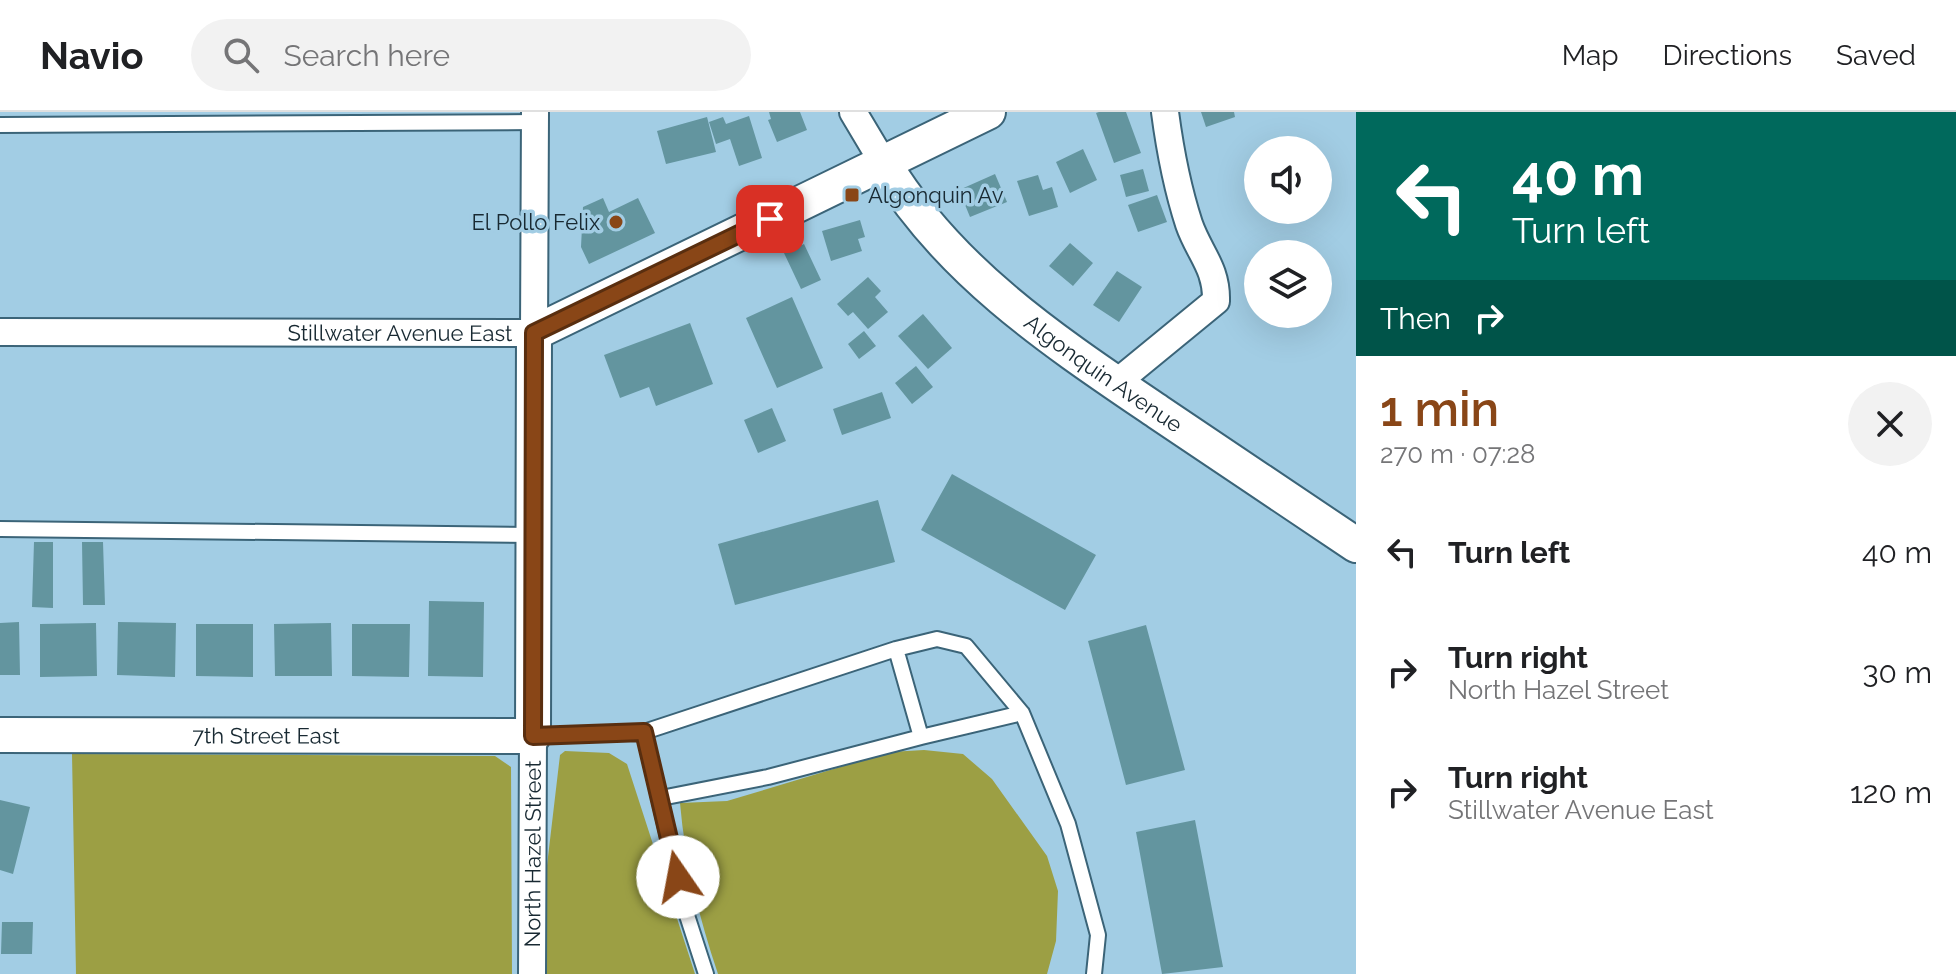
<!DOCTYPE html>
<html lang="en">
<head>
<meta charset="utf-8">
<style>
  :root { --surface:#fff; --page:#f2f2f2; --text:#202124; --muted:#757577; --line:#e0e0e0; --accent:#894617 }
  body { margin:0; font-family:Raleway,sans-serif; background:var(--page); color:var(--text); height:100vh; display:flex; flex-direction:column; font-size:30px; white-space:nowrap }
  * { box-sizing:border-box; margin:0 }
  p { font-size:26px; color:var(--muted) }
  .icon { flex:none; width:44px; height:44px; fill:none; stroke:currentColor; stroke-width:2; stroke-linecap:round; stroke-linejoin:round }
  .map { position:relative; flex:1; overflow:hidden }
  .sheet { display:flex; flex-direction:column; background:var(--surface); width:600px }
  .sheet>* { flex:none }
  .guide { background:#00695c; color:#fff; overflow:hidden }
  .buttons { position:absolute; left:1244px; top:24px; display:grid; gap:16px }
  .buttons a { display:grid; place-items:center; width:88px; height:88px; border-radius:50%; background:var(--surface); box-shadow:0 8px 32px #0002; font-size:40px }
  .pin { position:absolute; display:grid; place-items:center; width:68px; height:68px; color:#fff; margin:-34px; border-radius:16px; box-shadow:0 4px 12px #0006 }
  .me { position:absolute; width:88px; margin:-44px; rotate:348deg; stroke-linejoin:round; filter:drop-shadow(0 0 6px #0008) }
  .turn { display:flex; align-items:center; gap:28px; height:168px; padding:0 24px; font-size:36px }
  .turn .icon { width:104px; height:104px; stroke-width:2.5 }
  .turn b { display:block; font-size:56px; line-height:68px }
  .then { display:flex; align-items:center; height:76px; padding:0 24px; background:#0003; gap:16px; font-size:30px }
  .round { display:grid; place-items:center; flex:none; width:84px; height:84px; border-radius:42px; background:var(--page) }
  .head { display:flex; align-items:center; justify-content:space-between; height:136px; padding:0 24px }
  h1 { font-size:48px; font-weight:600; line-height:60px; color:var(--accent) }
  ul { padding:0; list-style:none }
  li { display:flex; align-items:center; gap:24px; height:120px; padding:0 24px }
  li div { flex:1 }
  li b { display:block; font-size:30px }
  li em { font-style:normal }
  header { display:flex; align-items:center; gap:48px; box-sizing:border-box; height:112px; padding:0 40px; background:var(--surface); border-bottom:2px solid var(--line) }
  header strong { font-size:38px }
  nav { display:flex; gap:44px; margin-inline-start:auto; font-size:28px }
  .search { width:560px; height:72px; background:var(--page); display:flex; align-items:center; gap:20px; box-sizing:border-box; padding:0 28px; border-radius:44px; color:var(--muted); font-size:30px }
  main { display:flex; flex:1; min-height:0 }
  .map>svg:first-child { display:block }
</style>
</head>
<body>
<header>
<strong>Navio</strong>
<div class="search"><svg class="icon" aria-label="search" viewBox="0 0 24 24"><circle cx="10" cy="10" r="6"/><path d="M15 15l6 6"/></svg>Search here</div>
<nav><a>Map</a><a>Directions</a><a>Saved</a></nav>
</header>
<main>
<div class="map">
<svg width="1356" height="862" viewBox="0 0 1356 862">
  <rect width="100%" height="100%" fill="#a2cde4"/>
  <path fill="#9c9f44" d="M 924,638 L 963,642 L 992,667 L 1047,744 L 1058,779 L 1056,829 L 1047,862 L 718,862 C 699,805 685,750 680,691 L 727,689 L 890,640 Z
    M 565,639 L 609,641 L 627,652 L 695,862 L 546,862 L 546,762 L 560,643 Z
    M 72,642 L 495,644 L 511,655 L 512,862 L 76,862 Z"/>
  <path fill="#63959f" d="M 769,0 L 800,0 L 807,18 L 777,30 L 768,8 L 771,7 Z
    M 1099,0 L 1126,0 L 1141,41 L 1114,51 L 1096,1 Z
    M 1201,0 L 1234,0 L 1235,5 L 1206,15 Z
    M 749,4 L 762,46 L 739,54 L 730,27 L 716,32 L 709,10 L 723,5 L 726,12 Z
    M 707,5 L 716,40 L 666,52 L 657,19 Z
    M 1083,37 L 1097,68 L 1070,81 L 1056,50 Z
    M 1143,57 L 1149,79 L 1126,85 L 1120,63 Z
    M 995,62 L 1007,90 L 970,105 L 959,78 Z
    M 1038,63 L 1043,78 L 1052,75 L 1058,95 L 1029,104 L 1017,69 Z
    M 1157,83 L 1167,110 L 1138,120 L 1128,93 Z
    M 603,86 L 609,100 L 638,86 L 655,121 L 589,152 L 581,135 L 583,95 Z
    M 860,108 L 865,125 L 858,127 L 862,139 L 831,149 L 822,119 Z
    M 1070,131 L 1093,151 L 1073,174 L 1049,154 Z
    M 804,132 L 821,168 L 801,177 L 784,141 Z
    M 1117,159 L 1142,175 L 1119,210 L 1093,193 Z
    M 868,165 L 881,179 L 875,185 L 888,200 L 868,217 L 853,200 L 848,204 L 837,192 Z
    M 792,185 L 823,256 L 777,276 L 746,206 Z
    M 923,202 L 952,236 L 928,257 L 898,224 Z
    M 690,211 L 713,272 L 656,294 L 649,275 L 620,286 L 604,243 Z
    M 864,219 L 876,234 L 859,247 L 848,232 Z
    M 916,254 L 933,275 L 912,292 L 895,271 Z
    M 882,280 L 891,306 L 842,323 L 833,297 Z
    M 772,296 L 786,329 L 758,341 L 744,308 Z
    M 952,362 L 1096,443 L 1065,498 L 921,418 Z
    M 878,388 L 895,450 L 735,493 L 718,432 Z
    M 34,430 L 53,430 L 53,496 L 32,495 Z
    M 82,430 L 103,430 L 105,493 L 83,493 Z
    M 429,489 L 484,490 L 483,565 L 428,564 Z
    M 19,510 L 20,563 L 0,563 L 0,511 Z
    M 118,510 L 176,511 L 175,565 L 117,563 Z
    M 96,511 L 97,564 L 40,565 L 40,512 Z
    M 331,511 L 332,564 L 275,564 L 274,512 Z
    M 196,512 L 253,512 L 253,565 L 196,564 Z
    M 352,512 L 410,512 L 409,565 L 352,564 Z
    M 1146,513 L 1185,658 L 1126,673 L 1088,529 Z
    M 0,688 L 30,695 L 13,762 L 0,758 Z
    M 1195,708 L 1223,855 L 1162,862 L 1136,720 Z
    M 2,810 L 33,810 L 32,842 L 1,842 Z"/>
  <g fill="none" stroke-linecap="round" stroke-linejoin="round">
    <defs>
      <path id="service" d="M 0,13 L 535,10
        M 0,417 L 534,423
        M 644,620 L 683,791 L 706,862
        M 533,624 L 644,620 L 896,537 L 937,527 L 966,534 L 1022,601 L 1068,712 L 1098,823 L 1094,862
        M 921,625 L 1022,601
        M 661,686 L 768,665 L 921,625 L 896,537"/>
      <g id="minor">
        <path d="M 853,0 L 884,52"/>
        <path id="s1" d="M 0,220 L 534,221 L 535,0"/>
        <path d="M 1116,271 L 1216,189 C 1217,156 1199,141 1189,112 C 1177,75 1170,38 1165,0"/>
        <path id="s2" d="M 532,862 L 533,624"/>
      </g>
      <g id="tertiary">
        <path id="s3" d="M 884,52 C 950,161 1055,230 1158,300 C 1224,344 1290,389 1356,433"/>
        <path id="s4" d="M 0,623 L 533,624 L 534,221 L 988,0"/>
      </g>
    </defs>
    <use href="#service" stroke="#3b6478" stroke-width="18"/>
    <use href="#minor" stroke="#3b6478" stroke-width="30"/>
    <use href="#tertiary" stroke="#3b6478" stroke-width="38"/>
    <use href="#service" stroke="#fff" stroke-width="14"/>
    <use href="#minor" stroke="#fff" stroke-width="26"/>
    <use href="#tertiary" stroke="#fff" stroke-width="34"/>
  </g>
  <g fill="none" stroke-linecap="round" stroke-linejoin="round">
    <defs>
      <path id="route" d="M 678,765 L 644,620 L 533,624 L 534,221 L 770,107"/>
    </defs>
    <use href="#route" stroke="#592e0f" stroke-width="20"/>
    <use href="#route" stroke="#894617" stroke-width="14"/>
  </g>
  <g fill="#894617" stroke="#a2cde4" stroke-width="3">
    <rect x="844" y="75" width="16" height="16" rx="4"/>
    <circle cx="616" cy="110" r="8"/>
  </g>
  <g text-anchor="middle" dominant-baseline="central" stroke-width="7" stroke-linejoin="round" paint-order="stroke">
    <g font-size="22" fill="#182932" stroke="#a2cde4" text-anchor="start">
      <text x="868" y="83">Algonquin Av</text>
      <text x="600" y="110" text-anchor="end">El Pollo Felix</text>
    </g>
    <g font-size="22" fill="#182932" stroke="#a2cde4">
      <text stroke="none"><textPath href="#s1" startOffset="400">Stillwater Avenue East</textPath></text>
      <text stroke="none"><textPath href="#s3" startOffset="306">Algonquin Avenue</textPath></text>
      <text stroke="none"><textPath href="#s4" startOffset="266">7th Street East</textPath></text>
      <text stroke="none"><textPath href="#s2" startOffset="120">North Hazel Street</textPath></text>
    </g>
  </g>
</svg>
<div class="buttons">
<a><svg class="icon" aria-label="sound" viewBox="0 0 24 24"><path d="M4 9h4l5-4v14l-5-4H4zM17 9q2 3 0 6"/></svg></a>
<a><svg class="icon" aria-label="layers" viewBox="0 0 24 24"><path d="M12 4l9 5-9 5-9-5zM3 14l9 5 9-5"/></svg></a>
</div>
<div class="pin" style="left:770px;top:107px;background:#d93025"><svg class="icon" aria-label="arrive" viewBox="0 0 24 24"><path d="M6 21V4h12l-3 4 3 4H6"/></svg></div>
<svg class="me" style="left:678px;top:765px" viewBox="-20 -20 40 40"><circle r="19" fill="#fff"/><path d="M0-13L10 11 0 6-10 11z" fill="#894617"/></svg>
</div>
<section class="sheet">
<div class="guide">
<div class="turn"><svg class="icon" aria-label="left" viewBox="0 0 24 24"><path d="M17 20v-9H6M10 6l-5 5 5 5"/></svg><div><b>40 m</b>Turn left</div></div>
<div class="then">Then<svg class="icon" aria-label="right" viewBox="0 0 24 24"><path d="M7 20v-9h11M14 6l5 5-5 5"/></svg></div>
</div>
<div class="head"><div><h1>1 min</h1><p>270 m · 07:28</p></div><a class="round"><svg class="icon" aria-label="close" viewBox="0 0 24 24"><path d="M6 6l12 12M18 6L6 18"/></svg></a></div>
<ul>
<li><svg class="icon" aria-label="left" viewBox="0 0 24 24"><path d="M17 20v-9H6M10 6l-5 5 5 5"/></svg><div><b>Turn left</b></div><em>40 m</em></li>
<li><svg class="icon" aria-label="right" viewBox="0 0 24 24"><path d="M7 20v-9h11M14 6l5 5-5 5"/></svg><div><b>Turn right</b><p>North Hazel Street</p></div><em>30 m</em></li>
<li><svg class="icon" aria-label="right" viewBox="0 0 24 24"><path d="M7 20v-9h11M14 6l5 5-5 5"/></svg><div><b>Turn right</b><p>Stillwater Avenue East</p></div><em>120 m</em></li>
</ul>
</section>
</main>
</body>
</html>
